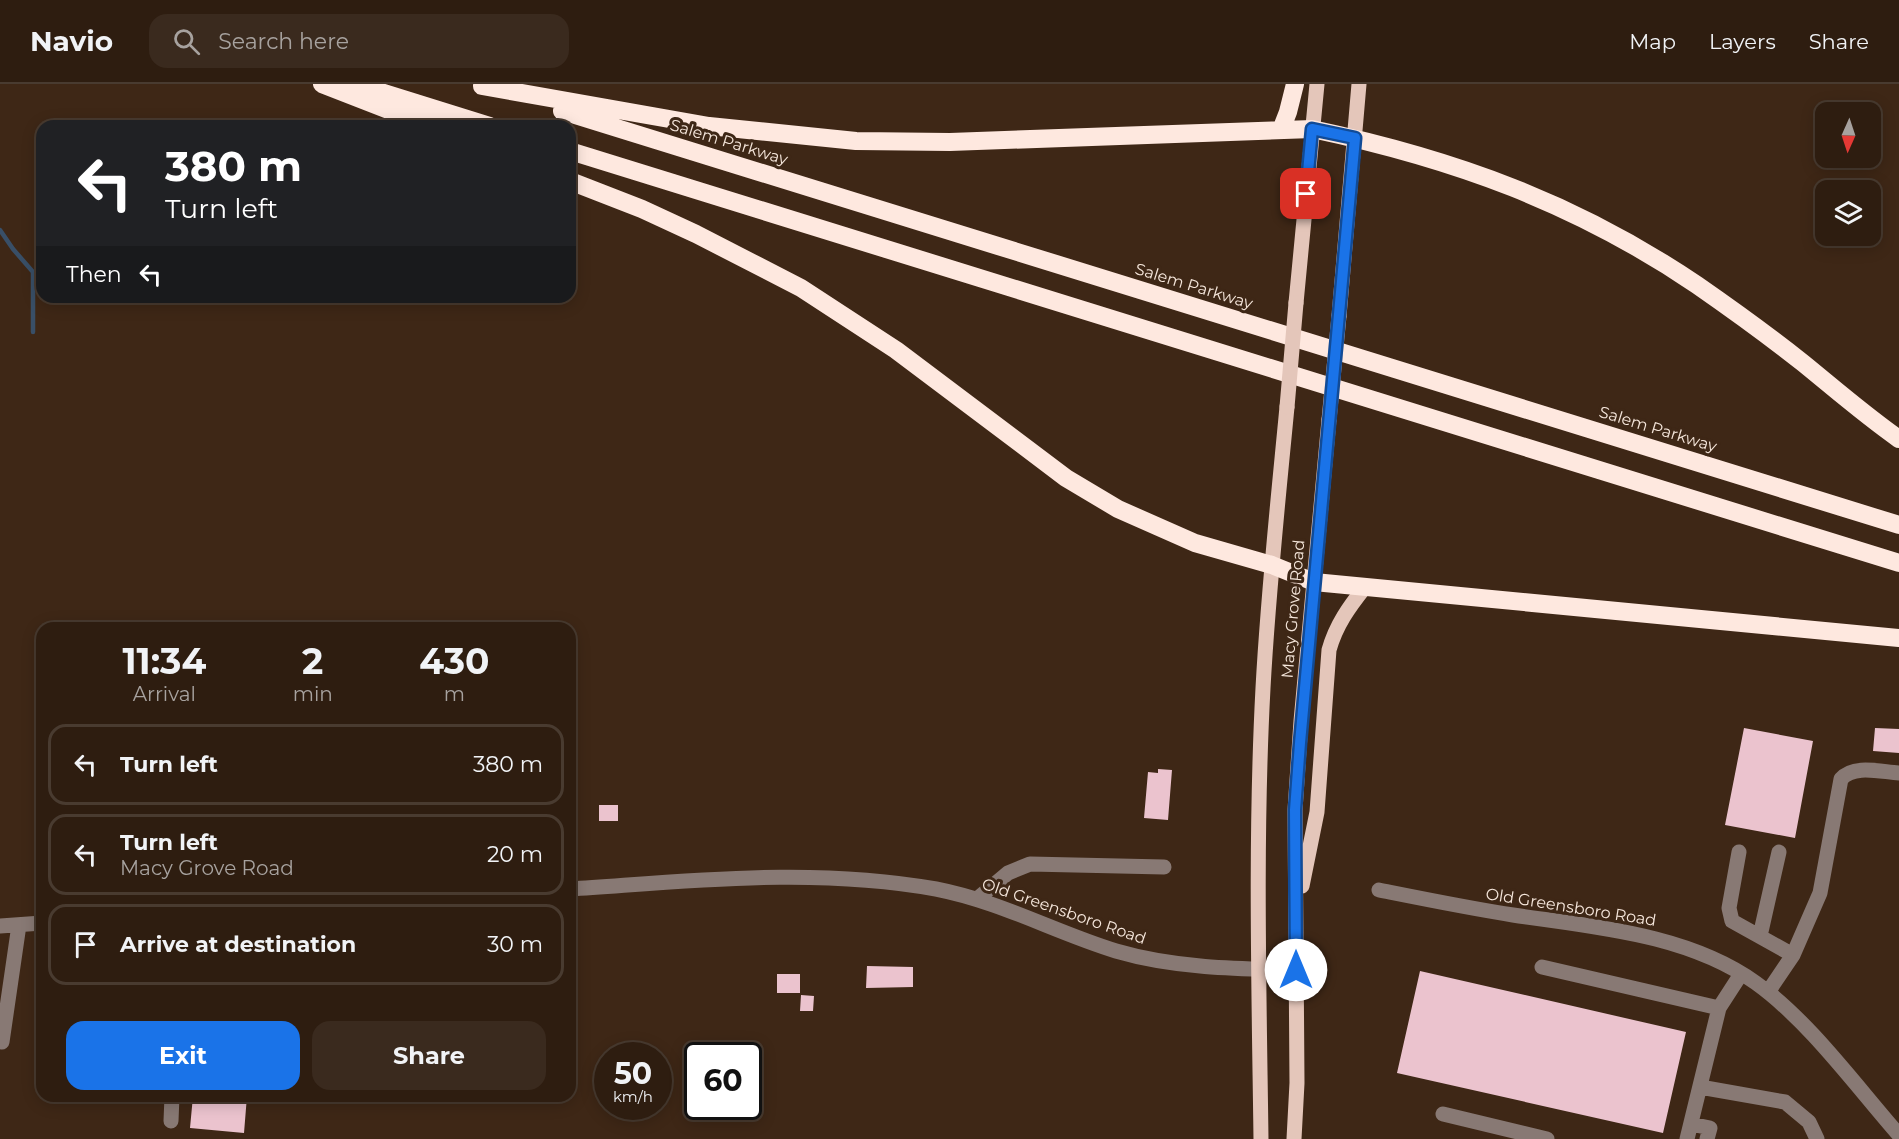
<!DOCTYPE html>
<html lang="en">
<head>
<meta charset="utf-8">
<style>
  :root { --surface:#2e1d10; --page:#3a2a1e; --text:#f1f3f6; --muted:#a7a29f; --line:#493b30; --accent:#1a73e8 }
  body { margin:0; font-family:Montserrat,sans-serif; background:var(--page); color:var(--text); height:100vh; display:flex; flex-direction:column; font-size:22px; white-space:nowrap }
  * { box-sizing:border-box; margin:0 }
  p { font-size:20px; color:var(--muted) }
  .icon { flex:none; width:33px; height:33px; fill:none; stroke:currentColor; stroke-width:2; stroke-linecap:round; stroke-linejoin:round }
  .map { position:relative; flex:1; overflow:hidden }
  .panel { position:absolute; left:36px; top:538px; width:540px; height:480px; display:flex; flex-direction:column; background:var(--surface); border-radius:18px; box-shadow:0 3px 15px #0003,0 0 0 2px var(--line) }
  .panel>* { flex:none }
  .hud { position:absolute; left:36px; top:36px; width:540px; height:183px; border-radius:18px; box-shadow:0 3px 15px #0003,0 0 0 2px var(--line); background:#202124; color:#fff; overflow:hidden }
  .needle { width:39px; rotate:183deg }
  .controls { position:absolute; left:1815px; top:18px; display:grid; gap:12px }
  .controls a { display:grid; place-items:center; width:66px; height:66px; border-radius:12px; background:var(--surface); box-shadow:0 3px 15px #0003,0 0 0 2px var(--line); font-size:30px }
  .speed { position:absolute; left:594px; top:958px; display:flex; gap:12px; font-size:30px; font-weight:700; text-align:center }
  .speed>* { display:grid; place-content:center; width:78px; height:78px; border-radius:50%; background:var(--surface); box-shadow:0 3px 15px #0003,0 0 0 2px var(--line); line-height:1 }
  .speed small { font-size:15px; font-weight:400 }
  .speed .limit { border:3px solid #111; border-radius:9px; background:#fff; color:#111 }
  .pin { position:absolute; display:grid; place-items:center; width:51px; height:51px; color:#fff; margin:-26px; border-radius:12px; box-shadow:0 3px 9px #0006 }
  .me { position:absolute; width:66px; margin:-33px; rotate:0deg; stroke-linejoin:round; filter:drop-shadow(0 0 4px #0008) }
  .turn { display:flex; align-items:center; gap:21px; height:126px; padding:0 30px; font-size:27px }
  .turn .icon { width:78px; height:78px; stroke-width:2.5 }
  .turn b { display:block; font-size:42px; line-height:51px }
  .then { display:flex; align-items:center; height:57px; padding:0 30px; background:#0003; gap:12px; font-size:22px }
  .eta { display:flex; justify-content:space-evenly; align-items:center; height:102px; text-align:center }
  .eta b { font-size:36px; font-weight:700; line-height:42px }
  .cta { display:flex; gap:12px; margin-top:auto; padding:12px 30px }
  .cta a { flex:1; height:69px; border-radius:18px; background:var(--accent); color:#fff; font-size:24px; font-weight:700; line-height:69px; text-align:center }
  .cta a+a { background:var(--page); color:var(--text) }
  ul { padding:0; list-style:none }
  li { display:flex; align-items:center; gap:18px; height:81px; margin:0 12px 9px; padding:0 18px; border:3px solid var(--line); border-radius:18px }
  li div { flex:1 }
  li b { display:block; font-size:22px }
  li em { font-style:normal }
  header { display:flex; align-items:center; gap:36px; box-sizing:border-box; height:84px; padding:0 30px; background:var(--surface); border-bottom:2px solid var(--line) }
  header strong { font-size:28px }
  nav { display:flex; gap:33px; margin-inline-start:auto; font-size:21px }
  .search { width:420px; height:54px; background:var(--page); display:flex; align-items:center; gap:15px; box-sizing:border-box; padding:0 21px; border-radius:18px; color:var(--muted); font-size:22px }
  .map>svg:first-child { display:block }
</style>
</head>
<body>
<header>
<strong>Navio</strong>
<div class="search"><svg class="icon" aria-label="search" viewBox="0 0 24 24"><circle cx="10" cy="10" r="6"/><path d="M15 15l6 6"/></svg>Search here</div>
<nav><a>Map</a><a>Layers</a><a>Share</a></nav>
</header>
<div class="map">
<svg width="1899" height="1055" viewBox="0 0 1899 1055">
  <rect width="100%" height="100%" fill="#3e2716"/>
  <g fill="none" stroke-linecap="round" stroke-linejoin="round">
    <path stroke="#394f67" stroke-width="4.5" d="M 0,146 L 13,165 L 33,188 L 33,248"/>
  </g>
  <path fill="#ebc3ce" d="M 1744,644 L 1813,657 L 1795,754 L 1725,741 Z
    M 1875,644 L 1899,645 L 1899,669 L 1873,667 Z
    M 1158,685 L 1172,686 L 1168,736 L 1144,734 L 1148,688 L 1158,689 Z
    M 599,721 L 618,721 L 618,737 L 599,737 Z
    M 867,882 L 913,883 L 913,903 L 866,904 Z
    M 1420,887 L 1686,948 L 1663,1049 L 1397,989 Z
    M 777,890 L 800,890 L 800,909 L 777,909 Z
    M 801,911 L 814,912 L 813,927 L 800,927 Z
    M 193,1012 L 247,1012 L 244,1049 L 190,1044 Z"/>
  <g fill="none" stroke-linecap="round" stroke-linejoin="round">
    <path stroke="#887974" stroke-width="15" d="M 1739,768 L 1729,824 L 1732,837 L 1793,871
      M 570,805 C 693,797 813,783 936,805 C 1002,818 1054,848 1116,867 C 1174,884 1235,885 1296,886
      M 1379,806 C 1424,815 1468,824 1513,831 C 1594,843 1688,850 1756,899 C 1809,937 1856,1002 1899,1051
      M 977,815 L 1008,789 L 1030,780 L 1164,783
      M 0,842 L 42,839
      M 1760,852 L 1779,768
      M 1542,883 L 1719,924
      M 1768,908 L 1793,871 L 1820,809 L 1841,695 C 1854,680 1881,688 1899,689
      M 2,958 L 19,841
      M 1700,1003 L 1785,1018 L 1809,1038 L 1817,1055
      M 1443,1030 L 1547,1055
      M 171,1037 L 172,1012
      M 1691,1040 L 1710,1044 L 1707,1055
      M 1687,1055 L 1719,924 L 1741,890"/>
    <path stroke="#e4c6ba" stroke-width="15" d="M 1296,219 L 1317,0
      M 1339,232 L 1359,0
      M 1302,802 L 1317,728 L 1329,566 C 1336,541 1349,523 1365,503
      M 1261,1055 C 1259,905 1255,754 1263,604 C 1268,510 1278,417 1287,323
      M 1294,1055 L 1297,999 L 1295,726 L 1301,637 L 1329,336"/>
    <path stroke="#fee8df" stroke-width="18" d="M 322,0 L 430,42
      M 355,0 L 490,42
      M 482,2 L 709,42 L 856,57 L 950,58 L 1312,45 C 1454,75 1576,119 1697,201 C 1733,226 1769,252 1803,279 C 1835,305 1866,332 1899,355
      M 562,27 L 1899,441
      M 1281,46 L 1288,28 L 1295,0
      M 570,67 L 1899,479
      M 570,97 L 642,125 L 696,150 L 801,204 L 896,266 L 1066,394 L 1118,425 L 1195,459 L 1272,481 L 1314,498 L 1899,554"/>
    <path stroke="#e4c6ba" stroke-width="15" d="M 1287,323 L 1296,219
      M 1329,336 L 1339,232"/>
  </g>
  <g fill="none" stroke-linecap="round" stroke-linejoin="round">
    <defs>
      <path id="route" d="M 1296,886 L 1295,726 L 1300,659 L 1355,54 L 1312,45 L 1306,110"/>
    </defs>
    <use href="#route" stroke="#114b97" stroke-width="15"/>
    <use href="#route" stroke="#1a73e8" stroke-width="10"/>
  </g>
  <g text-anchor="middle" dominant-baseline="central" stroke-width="6" stroke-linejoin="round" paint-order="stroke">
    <g font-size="16" fill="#f6e7dc" stroke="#3e2716">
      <text transform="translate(729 58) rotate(17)">Salem Parkway</text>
      <text transform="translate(1194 202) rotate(17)">Salem Parkway</text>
      <text transform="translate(1658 345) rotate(17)">Salem Parkway</text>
      <text transform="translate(1293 525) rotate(-85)">Macy Grove Road</text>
      <text transform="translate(1571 823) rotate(9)">Old Greensboro Road</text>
      <text transform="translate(1064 827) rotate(19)">Old Greensboro Road</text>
    </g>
  </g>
</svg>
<div class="controls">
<a><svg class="needle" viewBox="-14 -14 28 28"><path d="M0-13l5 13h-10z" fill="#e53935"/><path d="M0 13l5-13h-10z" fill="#a7a29f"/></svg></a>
<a><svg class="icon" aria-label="layers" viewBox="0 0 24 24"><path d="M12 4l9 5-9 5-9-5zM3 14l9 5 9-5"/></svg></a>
</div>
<div class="speed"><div>50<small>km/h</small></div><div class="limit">60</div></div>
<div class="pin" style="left:1306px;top:110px;background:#d93025"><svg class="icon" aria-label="arrive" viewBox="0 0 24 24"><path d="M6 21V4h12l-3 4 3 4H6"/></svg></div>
<svg class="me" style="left:1296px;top:886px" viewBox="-20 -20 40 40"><circle r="19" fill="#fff"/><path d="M0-13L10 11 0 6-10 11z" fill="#1a73e8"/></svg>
<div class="hud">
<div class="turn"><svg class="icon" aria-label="left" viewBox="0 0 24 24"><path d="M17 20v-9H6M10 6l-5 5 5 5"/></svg><div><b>380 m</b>Turn left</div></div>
<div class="then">Then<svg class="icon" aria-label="left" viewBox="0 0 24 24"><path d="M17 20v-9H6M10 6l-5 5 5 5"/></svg></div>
</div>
<section class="panel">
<div class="eta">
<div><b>11:34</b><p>Arrival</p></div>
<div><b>2</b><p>min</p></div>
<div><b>430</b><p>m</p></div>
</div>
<ul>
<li><svg class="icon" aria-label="left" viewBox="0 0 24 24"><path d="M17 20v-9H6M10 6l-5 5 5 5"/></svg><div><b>Turn left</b></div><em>380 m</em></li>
<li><svg class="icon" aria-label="left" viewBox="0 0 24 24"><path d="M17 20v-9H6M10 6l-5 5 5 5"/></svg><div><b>Turn left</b><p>Macy Grove Road</p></div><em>20 m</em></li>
<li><svg class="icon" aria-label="arrive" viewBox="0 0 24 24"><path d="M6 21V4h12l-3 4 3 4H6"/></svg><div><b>Arrive at destination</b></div><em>30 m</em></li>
</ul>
<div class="cta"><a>Exit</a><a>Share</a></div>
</section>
</div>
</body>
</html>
